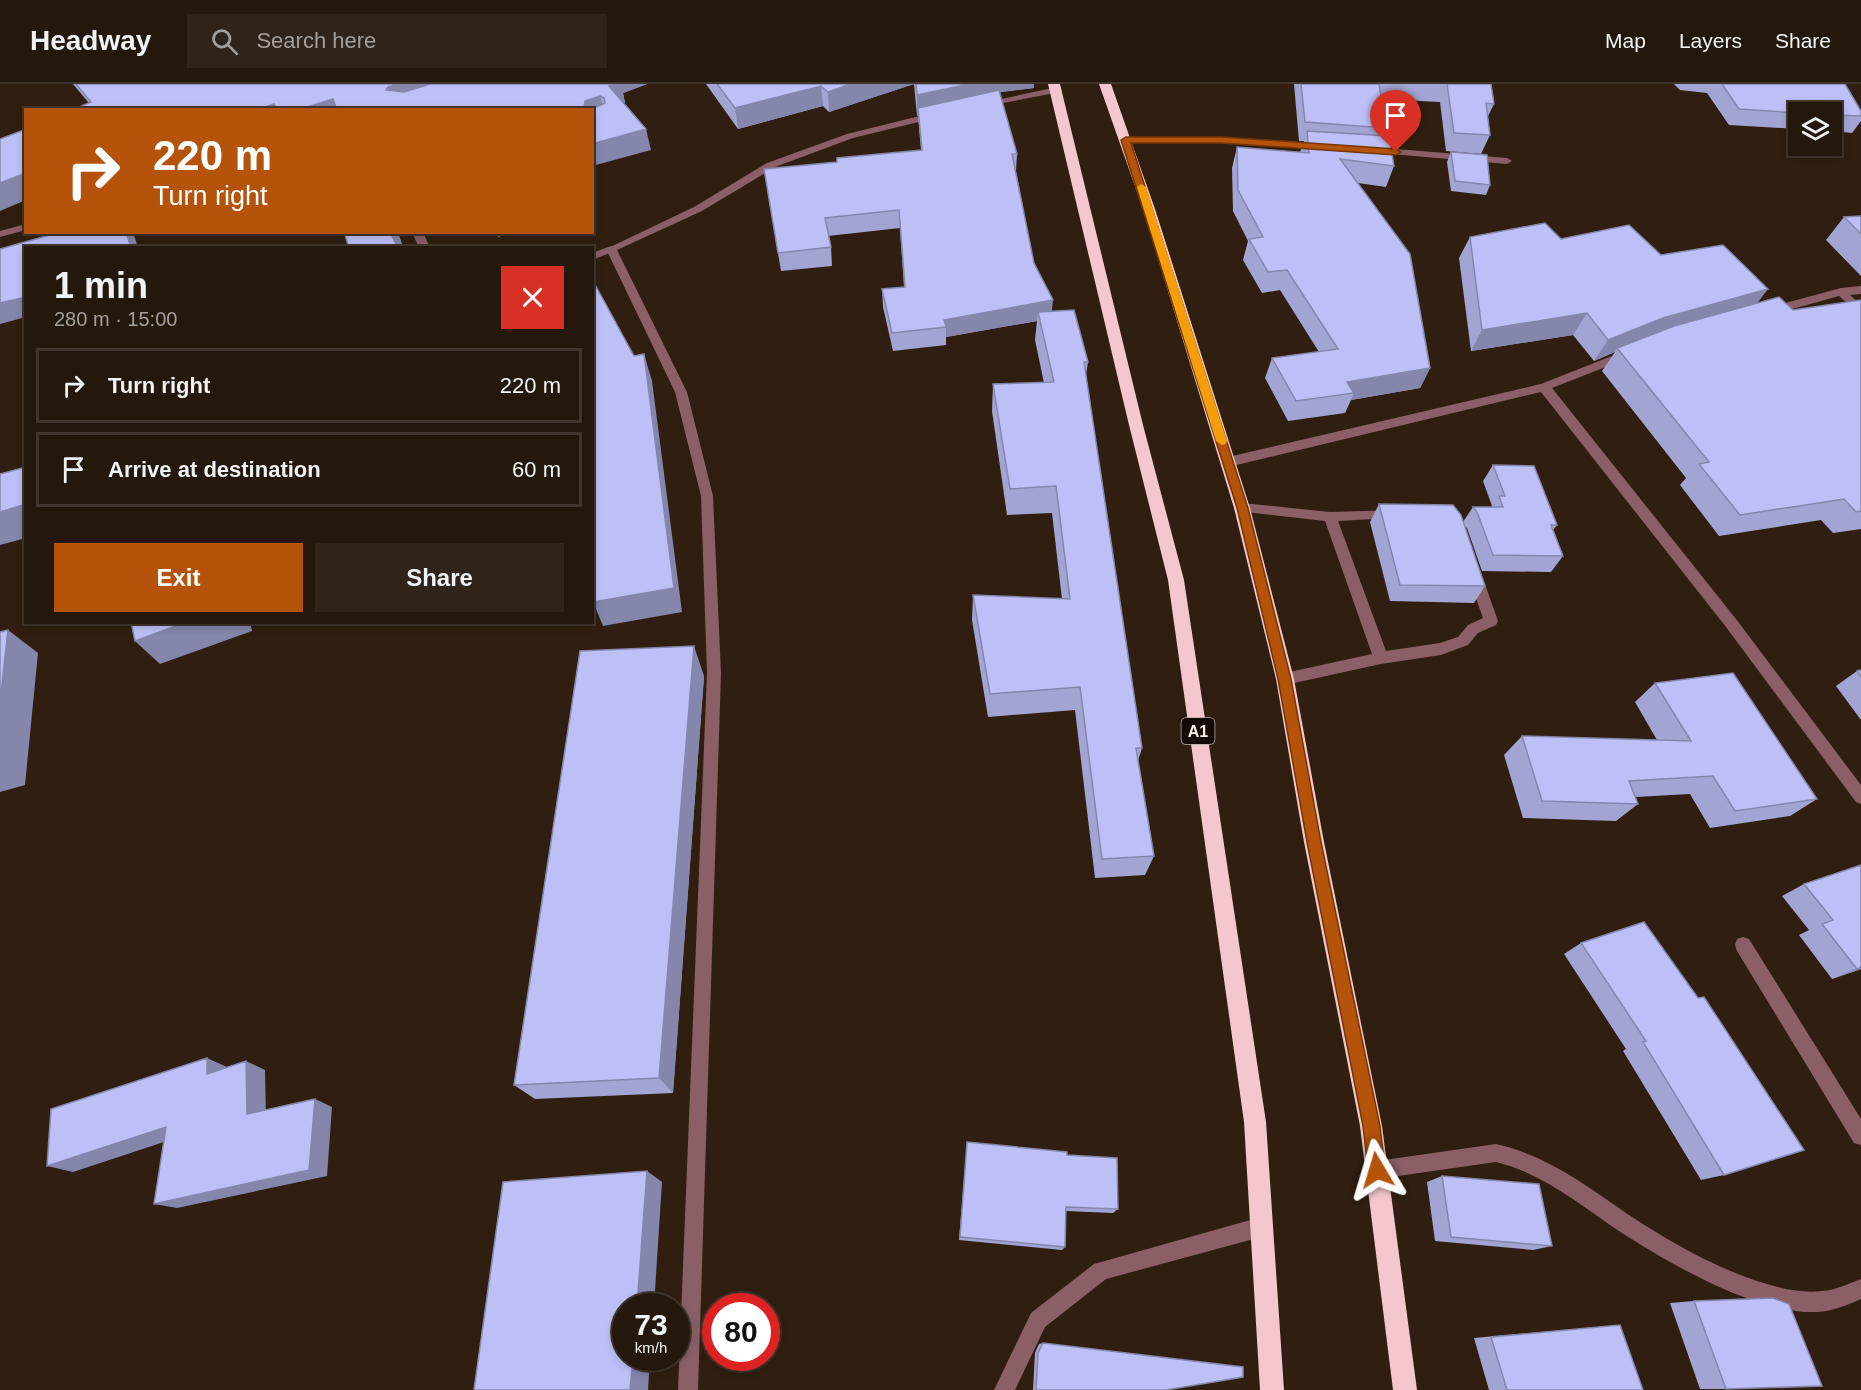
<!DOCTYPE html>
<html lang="en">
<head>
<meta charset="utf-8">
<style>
  :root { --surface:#24170c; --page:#30241a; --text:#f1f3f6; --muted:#a39f9d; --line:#41362d; --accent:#b45309 }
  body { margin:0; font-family:Helvetica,sans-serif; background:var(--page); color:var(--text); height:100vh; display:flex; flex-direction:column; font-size:22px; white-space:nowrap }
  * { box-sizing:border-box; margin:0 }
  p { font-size:20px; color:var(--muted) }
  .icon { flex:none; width:33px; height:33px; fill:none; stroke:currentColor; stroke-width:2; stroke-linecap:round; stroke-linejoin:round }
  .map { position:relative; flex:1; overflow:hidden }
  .side { position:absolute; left:24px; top:162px; width:570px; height:378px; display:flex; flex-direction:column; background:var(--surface); border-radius:0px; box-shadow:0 3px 9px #0003,0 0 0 2px var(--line) }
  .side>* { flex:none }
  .hud { position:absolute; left:24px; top:24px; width:570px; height:126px; border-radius:0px; box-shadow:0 3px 9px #0003,0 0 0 2px var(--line); background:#b45309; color:#fff; overflow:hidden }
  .buttons { position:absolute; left:1788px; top:18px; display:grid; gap:12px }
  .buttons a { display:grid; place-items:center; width:54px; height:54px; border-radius:0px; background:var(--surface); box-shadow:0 3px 9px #0003,0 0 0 2px var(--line); font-size:30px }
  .speed { position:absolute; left:612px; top:1209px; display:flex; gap:12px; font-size:30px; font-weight:700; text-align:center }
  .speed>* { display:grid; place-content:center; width:78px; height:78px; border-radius:50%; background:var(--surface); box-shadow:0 3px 9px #0003,0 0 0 2px var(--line); line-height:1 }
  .speed small { font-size:15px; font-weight:400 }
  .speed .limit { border:9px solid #d22; background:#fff; color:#111 }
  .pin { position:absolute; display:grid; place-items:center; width:51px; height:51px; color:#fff; margin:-62px -26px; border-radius:50% 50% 50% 0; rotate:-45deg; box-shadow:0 0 6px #0007 }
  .pin .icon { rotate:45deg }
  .me { position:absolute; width:66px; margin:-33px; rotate:353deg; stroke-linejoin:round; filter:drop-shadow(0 0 4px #0008) }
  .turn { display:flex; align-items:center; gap:21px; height:126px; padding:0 30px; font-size:27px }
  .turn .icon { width:78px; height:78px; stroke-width:2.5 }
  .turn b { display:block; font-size:42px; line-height:51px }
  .round { display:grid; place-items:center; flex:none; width:63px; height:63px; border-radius:0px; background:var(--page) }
  .headline { display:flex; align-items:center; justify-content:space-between; height:102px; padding:0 30px }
  h1 { font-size:36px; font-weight:700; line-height:45px }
  .primary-button { display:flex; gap:12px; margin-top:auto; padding:12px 30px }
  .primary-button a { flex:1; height:69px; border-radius:0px; background:var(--accent); color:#fff; font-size:24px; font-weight:700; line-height:69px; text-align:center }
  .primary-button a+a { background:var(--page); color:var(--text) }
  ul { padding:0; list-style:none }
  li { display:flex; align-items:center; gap:18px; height:75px; margin:0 12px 9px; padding:0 18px; border:3px solid var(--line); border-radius:0px }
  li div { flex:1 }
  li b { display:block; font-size:22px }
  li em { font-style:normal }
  header { display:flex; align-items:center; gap:36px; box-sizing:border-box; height:84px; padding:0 30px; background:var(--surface); border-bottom:2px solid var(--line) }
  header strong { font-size:28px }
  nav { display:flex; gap:33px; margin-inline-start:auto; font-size:21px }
  .search { width:420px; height:54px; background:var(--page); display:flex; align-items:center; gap:15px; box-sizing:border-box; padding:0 21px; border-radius:0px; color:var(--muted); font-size:22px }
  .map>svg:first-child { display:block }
</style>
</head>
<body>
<header>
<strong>Headway</strong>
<div class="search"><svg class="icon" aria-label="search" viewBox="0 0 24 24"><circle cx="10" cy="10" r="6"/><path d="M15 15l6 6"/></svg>Search here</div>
<nav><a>Map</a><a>Layers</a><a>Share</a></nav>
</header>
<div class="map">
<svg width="1861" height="1306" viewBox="0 0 1861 1306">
  <rect width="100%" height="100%" fill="#301f10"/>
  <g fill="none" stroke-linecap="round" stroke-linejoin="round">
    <path fill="#8a5f66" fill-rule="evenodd" d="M 1126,53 L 1222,53 L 1321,59 L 1326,62 L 1321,65 L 1222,59 L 1123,58 L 1121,56 Z
      M 1371,63 L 1507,74 L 1512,77 L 1507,80 L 1367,68 L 1366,66 Z
      M 412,148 L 423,148 L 430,164 L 419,164 Z
      M 611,162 L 615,163 L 615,167 L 592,176 L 592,169 Z
      M 1242,419 L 1330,428 L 1397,426 L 1399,429 L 1397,432 L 1392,434 L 1338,437 L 1386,567 L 1440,559 L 1458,553 L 1468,541 L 1483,534 L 1467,489 L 1474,484 L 1481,489 L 1498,537 L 1496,541 L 1478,549 L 1468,561 L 1441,571 L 1381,580 L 1285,601 L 1280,599 L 1278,595 L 1280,591 L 1285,589 L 1372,570 L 1325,437 L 1237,427 L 1235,424 L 1237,421 Z
      M 1743,853 L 1749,855 L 1861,1035 L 1861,1061 L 1854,1059 L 1737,867 L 1735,861 L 1737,855 Z
      M 1496,1060 C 1549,1072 1588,1103 1632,1133 C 1670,1158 1711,1181 1754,1196 C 1776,1203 1799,1210 1822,1207 C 1836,1206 1848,1200 1861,1195 L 1861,1215 C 1847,1221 1833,1227 1817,1228 C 1758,1231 1668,1179 1619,1147 C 1579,1120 1544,1090 1496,1078 L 1377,1095 L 1370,1093 L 1368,1086 L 1370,1079 L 1377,1077 Z
      M 1261,1133 L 1268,1136 L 1271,1143 L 1268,1150 L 1261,1153 L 1106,1195 L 1045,1243 L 1015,1306 L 994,1306 L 1031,1229 L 1094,1180 Z"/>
    <path fill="#8a5f66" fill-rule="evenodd" d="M 1057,3 L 1062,6 L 1060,8 L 983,23 L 978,20 Z
      M 936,28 L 939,29 L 939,33 L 853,54 L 775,83 L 702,127 L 617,166 L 687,308 L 713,412 L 721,589 L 698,1306 L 678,1306 L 707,589 L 701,412 L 675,308 L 606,165 L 694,123 L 767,79 L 847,50 Z
      M 26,140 L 26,146 L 0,153 L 0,147 Z
      M 1861,202 L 1861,210 L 1850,211 L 1861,221 L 1861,231 L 1839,212 L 1771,231 L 1765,227 L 1767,224 L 1841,204 Z
      M 1627,266 L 1633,270 L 1631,273 L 1552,304 L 1736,535 L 1861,701 L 1861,720 L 1856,718 L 1726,543 L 1541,308 L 1228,383 L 1222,378 L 1228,373 L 1541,300 Z"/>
    <path fill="#f3c7cd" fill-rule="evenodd" d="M 1048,0 L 1060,0 L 1143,341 L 1184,496 L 1266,1038 L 1284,1306 L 1260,1306 L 1244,1038 L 1168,496 L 1129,341 Z
      M 1099,0 L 1111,0 L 1155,125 L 1250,424 L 1294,595 L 1324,758 L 1382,1042 L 1417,1306 L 1393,1306 L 1360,1042 L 1304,758 L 1276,595 L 1234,424 L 1143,125 Z"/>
  </g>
  <path fill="#a2a5d4" d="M 73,0 L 647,0 L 623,9 L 625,19 L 624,19 L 651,66 L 592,26 L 72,26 L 89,19 Z
    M 706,0 L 1034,0 L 1034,4 L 999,8 L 1017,70 L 1016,87 L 1034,179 L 1052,227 L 1088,278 L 1086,291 L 1142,664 L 1138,677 L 1154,772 L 1145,791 L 1095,794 L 1075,626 L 988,633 L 972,536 L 973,511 L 1062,515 L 1052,429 L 1007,431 L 992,327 L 993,300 L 1044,299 L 1035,256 L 1037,237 L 946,253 L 946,261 L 893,267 L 883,223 L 882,205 L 904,203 L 900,144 L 828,152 L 831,163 L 832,182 L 781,187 L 767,103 L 837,78 L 921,66 L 918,32 L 917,32 L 914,0 L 829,28 L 823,22 L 738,45 Z
    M 1294,0 L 1491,0 L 1494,20 L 1487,34 L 1490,51 L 1481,70 L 1446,67 L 1440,18 L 1381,15 L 1386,44 L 1384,52 L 1394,82 L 1386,103 L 1358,99 L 1430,284 L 1420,304 L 1351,316 L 1345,329 L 1288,337 L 1265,294 L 1272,274 L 1319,268 L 1280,206 L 1262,209 L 1243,176 L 1248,157 L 1233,127 L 1232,84 L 1237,63 L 1300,68 L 1304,57 L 1299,57 Z
    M 1674,0 L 1845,0 L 1861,27 L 1861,37 L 1852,49 L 1832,47 L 1832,28 L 1798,28 L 1798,45 L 1729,41 L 1707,9 L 1680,6 Z
    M 1451,68 L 1490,101 L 1486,111 L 1451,107 L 1447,78 Z
    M 1861,132 L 1861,192 L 1826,156 L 1844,133 Z
    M 1470,153 L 1561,155 L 1661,171 L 1757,220 L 1793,226 L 1861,216 L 1861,445 L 1833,449 L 1821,436 L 1719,452 L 1680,401 L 1686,394 L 1602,287 L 1615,268 L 1594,277 L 1573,251 L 1471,267 L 1459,174 Z
    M 1493,381 L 1557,441 L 1553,446 L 1563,472 L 1551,488 L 1482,487 L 1467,444 L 1464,441 L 1485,502 L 1474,519 L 1390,517 L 1370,438 L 1379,420 L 1463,438 L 1473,423 L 1492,423 L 1492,422 L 1483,397 Z
    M 1861,586 L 1861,636 L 1836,602 L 1857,587 Z
    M 704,592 L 673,1009 L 535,1015 L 514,1001 Z
    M 1655,599 L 1817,715 L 1790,732 L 1710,744 L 1690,710 L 1635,713 L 1638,720 L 1616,737 L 1523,734 L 1504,671 L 1522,652 L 1657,656 L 1635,618 Z
    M 1861,781 L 1861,885 L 1832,895 L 1799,851 L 1809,846 L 1782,812 L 1804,800 Z
    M 1581,859 L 1804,1066 L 1724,1091 L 1701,1096 L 1623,967 L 1626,965 L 1564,870 Z
    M 967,1058 L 1067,1071 L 1118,1125 L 1113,1129 L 1066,1127 L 1065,1163 L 1062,1166 L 959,1156 Z
    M 1442,1092 L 1552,1162 L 1533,1166 L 1435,1157 L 1427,1098 Z
    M 1694,1217 L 1726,1305 L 1700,1305 L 1670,1219 Z
    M 1620,1241 L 1643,1306 L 1489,1306 L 1474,1254 Z
    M 1043,1259 L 1166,1306 L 1033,1306 L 1035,1269 L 1039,1260 Z"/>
  <path fill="#8486ac" d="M 399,0 L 475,0 L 396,24 L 386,6 L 388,3 Z
    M 615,0 L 647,0 L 623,9 L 625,19 L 614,22 L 609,2 Z
    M 851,0 L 914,0 L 829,28 L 828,8 Z
    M 969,0 L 1034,0 L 1034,4 L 995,9 L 918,24 L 918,32 L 917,32 L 917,11 Z
    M 821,2 L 823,22 L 738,45 L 735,24 Z
    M 600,12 L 606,33 L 592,26 L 584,26 L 585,17 Z
    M 333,15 L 338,26 L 298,26 Z
    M 274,20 L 277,26 L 257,26 Z
    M 646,45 L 651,66 L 592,82 L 592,60 Z
    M 26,89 L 26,116 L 0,127 L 0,99 Z
    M 126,148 L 133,148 L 138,164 L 131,164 Z
    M 396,148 L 398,148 L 403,163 L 397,164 L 391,150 Z
    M 496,148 L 512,148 L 498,153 Z
    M 1768,205 L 1752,226 L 1617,264 L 1615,268 L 1594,277 L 1608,256 L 1663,234 Z
    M 26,213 L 26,233 L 0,240 L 0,219 Z
    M 1053,216 L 1051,234 L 1038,228 L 1037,237 L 946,253 L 946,243 L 944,236 Z
    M 1587,229 L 1573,251 L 1471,267 L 1482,246 Z
    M 644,270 L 652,297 L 682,528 L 603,542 L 593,518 Z
    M 1430,284 L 1420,304 L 1351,316 L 1354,309 L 1347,298 Z
    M 26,420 L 26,454 L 0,461 L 0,428 Z
    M 187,538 L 250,538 L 252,547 L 160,580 L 135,557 Z
    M 8,546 L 38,569 L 25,701 L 0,708 L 0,619 Z
    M 694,562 L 704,592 L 673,1009 L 659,994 Z
    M 1861,883 L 1861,885 L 1832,895 Z
    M 207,974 L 227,983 L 227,998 L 207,990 Z
    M 246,977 L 265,986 L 266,1037 L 247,1030 Z
    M 315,1015 L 332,1023 L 327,1092 L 177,1124 L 154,1120 Z
    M 166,1043 L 188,1050 L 73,1088 L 47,1082 Z
    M 647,1087 L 662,1098 L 654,1222 L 637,1222 Z
    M 633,1274 L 650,1274 L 648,1306 L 630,1306 Z"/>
  <path fill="#bcc0f6" stroke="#8486ac" stroke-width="1.5" d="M 76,0 L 399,0 L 388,3 L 386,6 L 404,8 L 430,0 L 615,0 L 609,2 L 646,45 L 592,60 L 592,26 L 589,26 L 605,19 L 604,14 L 600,12 L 585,17 L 584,24 L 586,26 L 337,26 L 333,15 L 298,26 L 278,26 L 274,20 L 257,26 L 72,26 L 91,18 Z
    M 717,0 L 851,0 L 828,8 L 821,2 L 735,24 Z
    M 916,0 L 969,0 L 917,11 Z
    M 1301,0 L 1379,0 L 1386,44 L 1305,38 Z
    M 1447,0 L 1491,0 L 1494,20 L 1486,19 L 1490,51 L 1454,49 Z
    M 1722,0 L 1845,0 L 1861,27 L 1861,32 L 1832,31 L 1832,28 L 1798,29 L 1739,25 Z
    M 999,6 L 1017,70 L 1012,70 L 1034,179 L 1053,216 L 944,236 L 946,243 L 892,249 L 882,205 L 905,203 L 899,126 L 825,134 L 831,163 L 778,169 L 764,85 L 837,78 L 837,74 L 922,66 L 918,24 Z
    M 26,45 L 26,89 L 0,99 L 0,55 Z
    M 1307,47 L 1389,52 L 1394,82 L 1340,75 L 1410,170 L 1430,284 L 1347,298 L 1354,309 L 1296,317 L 1272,274 L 1338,265 L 1287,186 L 1268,188 L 1249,155 L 1263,153 L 1238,106 L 1237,63 L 1309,69 Z
    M 1451,68 L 1487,71 L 1490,101 L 1455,97 Z
    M 1861,132 L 1861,150 L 1844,133 Z
    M 1545,139 L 1561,155 L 1629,141 L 1661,171 L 1723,161 L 1768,205 L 1663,234 L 1608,256 L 1587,229 L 1482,246 L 1470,153 Z
    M 60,148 L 126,148 L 131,164 L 26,164 L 26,213 L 0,219 L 0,165 Z
    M 344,148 L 396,148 L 391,150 L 398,164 L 349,164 Z
    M 592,195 L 634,272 L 644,270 L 674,504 L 593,518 Z
    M 1779,213 L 1793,226 L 1861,216 L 1861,427 L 1856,428 L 1844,415 L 1740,431 L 1699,380 L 1709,378 L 1617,264 L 1674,242 Z
    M 1074,226 L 1088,278 L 1084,278 L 1142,664 L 1136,664 L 1154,772 L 1102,775 L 1080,603 L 990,610 L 973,511 L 1070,515 L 1056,402 L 1010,405 L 993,300 L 1054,298 L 1038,228 Z
    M 1493,381 L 1534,382 L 1557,441 L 1551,441 L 1563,472 L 1493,471 L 1477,428 L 1473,423 L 1503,423 L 1499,412 L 1505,412 Z
    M 26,383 L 26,420 L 0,428 L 0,390 Z
    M 1379,420 L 1453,421 L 1461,431 L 1485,502 L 1400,501 Z
    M 131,538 L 187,538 L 135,557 Z
    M 8,546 L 0,619 L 0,548 Z
    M 694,562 L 659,994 L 514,1001 L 580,567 Z
    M 1861,586 L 1861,593 L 1857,587 Z
    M 1733,589 L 1817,715 L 1735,727 L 1713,692 L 1629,697 L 1638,720 L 1542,717 L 1522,652 L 1691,657 L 1655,599 Z
    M 1861,781 L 1861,883 L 1857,885 L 1822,840 L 1833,836 L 1804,800 Z
    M 1644,838 L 1698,914 L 1704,913 L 1804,1066 L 1724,1091 L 1643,958 L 1646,957 L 1581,859 Z
    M 207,974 L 207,990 L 246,977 L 247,1030 L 315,1015 L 309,1086 L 154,1120 L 166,1043 L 47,1082 L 51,1025 Z
    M 967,1058 L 1067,1068 L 1067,1071 L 1117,1074 L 1118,1125 L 1066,1123 L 1065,1163 L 960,1153 Z
    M 647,1087 L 637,1222 L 626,1222 L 626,1274 L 633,1274 L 630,1306 L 474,1306 L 503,1098 Z
    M 1442,1092 L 1539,1100 L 1552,1162 L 1451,1153 Z
    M 1773,1214 L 1789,1220 L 1822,1302 L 1726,1305 L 1694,1217 Z
    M 1620,1241 L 1643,1306 L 1507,1306 L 1491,1253 Z
    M 1043,1259 L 1243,1283 L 1243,1293 L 1166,1306 L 1036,1306 L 1038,1269 Z"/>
  <path fill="#b45309" stroke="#753606" stroke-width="1.5" d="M 1126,53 L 1222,53 L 1396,65 L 1401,68 L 1396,71 L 1222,59 L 1131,59 L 1248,424 L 1291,595 L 1321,758 L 1380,1042 L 1385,1086 L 1383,1092 L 1377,1094 L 1371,1092 L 1368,1086 L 1363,1042 L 1307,758 L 1278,595 L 1237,424 L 1121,56 Z"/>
  <path fill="#f59e0b" d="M 1141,100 L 1146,103 L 1227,357 L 1226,360 L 1222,361 L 1216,357 L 1137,103 Z"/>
  <g text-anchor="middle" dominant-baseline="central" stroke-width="6" stroke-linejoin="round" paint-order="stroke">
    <rect fill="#120b05" stroke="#b6aca3" stroke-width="1.5" x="1181.5" y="634" width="33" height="26" rx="4.5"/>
    <g font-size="16" font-weight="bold" fill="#fdf1e7">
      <text x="1198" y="647">A1</text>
    </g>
  </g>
</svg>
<div class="buttons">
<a><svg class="icon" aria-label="layers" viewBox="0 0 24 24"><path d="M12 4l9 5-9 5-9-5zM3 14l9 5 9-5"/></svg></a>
</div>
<div class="speed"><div>73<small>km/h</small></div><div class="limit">80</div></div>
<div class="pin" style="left:1396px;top:68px;background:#d93025"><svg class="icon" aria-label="arrive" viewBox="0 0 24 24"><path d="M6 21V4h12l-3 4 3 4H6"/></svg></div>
<svg class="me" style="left:1377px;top:1086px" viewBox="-20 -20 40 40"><path d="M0-17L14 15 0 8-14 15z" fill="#b45309" stroke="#fff" stroke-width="4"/></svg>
<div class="hud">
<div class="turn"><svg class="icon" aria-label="right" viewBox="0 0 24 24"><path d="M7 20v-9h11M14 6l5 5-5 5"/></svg><div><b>220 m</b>Turn right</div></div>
</div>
<section class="side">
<div class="headline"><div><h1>1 min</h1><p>280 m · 15:00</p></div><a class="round" style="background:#d93025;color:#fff"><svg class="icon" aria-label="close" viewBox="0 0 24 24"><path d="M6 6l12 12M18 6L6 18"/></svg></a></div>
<ul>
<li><svg class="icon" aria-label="right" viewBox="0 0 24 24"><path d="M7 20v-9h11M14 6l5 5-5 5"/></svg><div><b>Turn right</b></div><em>220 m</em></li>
<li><svg class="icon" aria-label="arrive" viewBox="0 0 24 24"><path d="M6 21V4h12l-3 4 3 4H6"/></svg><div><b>Arrive at destination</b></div><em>60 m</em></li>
</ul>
<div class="primary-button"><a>Exit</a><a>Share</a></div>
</section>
</div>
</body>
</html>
